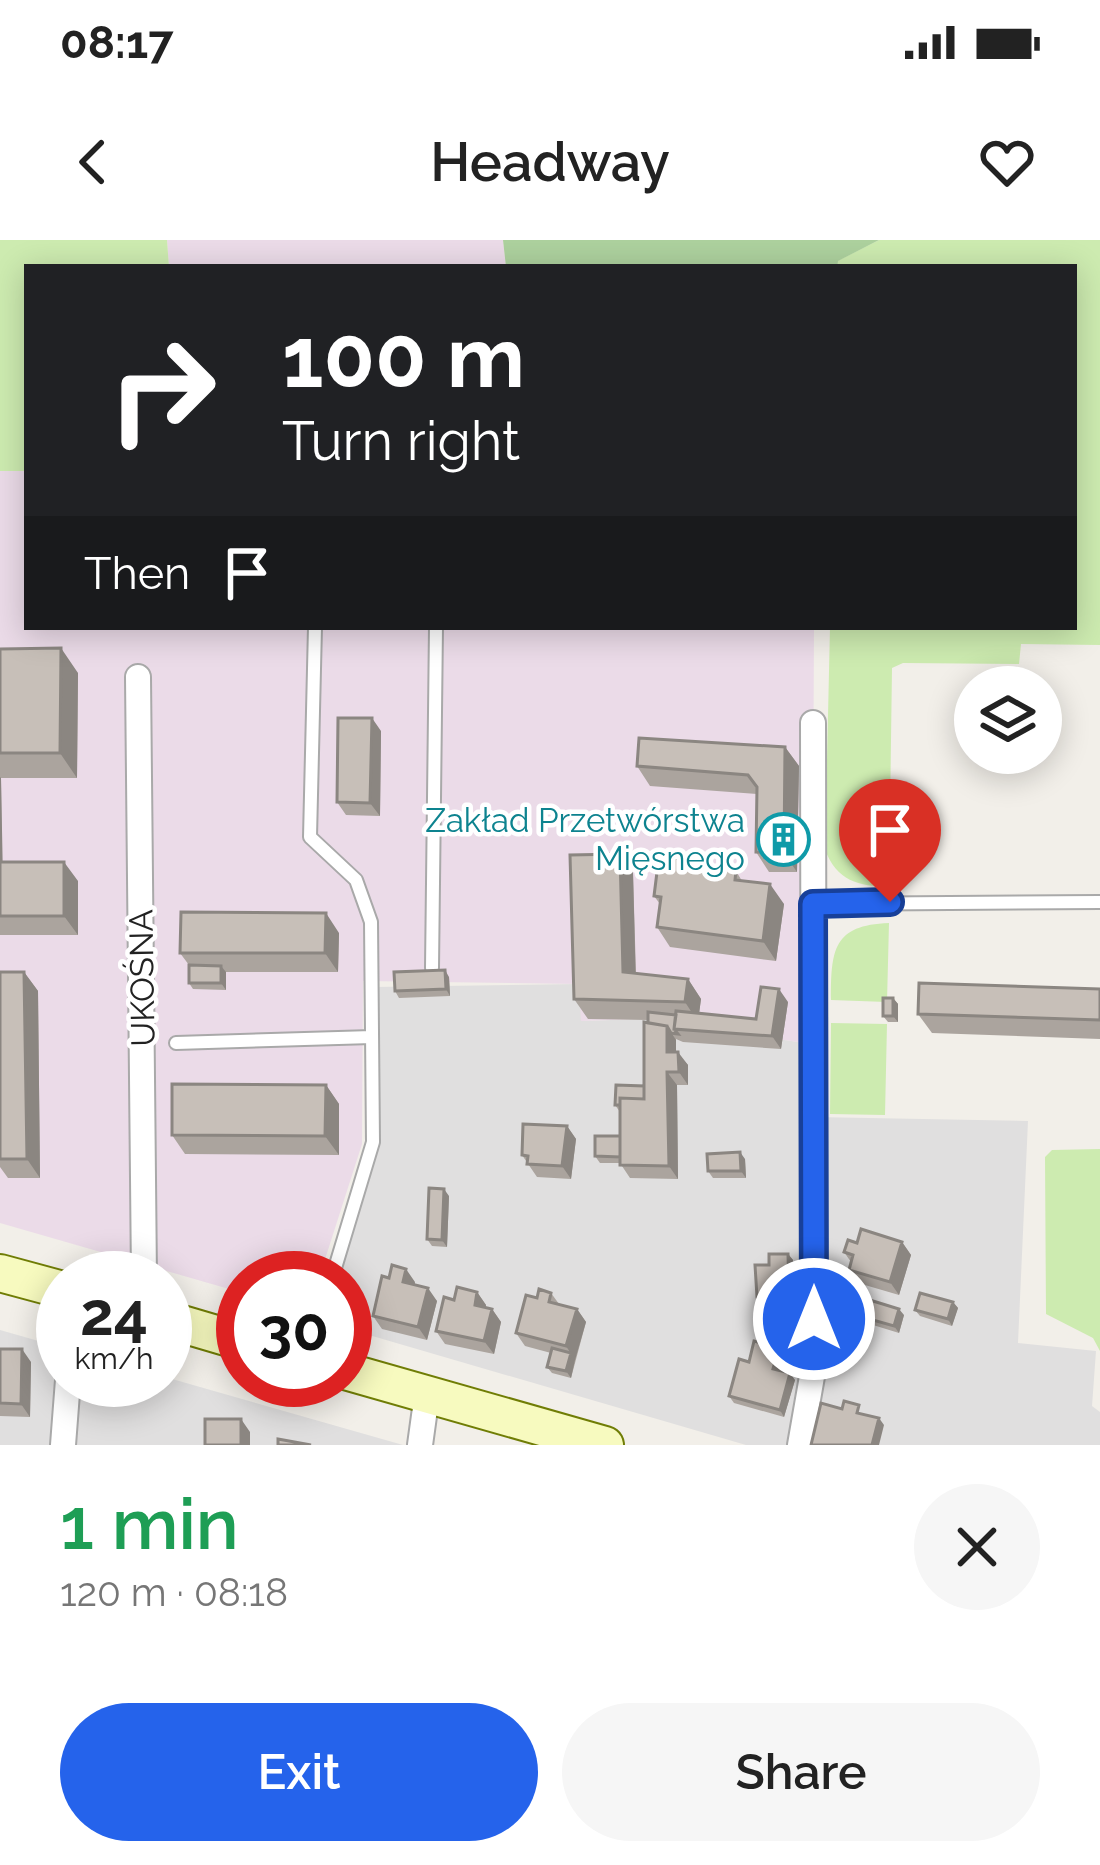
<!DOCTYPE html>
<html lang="en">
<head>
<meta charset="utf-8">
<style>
  :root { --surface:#fff; --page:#f6f6f6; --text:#222; --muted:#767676; --accent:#2563eb }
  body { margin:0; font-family:Raleway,sans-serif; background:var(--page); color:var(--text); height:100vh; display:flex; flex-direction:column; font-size:45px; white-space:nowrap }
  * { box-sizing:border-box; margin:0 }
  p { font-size:39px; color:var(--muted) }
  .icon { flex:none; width:66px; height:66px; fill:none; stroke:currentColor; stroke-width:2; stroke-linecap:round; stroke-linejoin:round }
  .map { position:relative; height:1205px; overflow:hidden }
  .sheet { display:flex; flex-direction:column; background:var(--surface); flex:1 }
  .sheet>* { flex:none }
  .guide { position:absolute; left:24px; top:24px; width:1053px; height:366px; border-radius:0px; box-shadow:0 6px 30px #0003; background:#202124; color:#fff; overflow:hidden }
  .buttons { position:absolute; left:954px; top:426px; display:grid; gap:24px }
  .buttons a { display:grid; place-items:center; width:108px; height:108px; border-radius:50%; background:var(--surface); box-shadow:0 6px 30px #0003; font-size:60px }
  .speed { position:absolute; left:36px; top:1011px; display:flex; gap:24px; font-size:60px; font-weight:700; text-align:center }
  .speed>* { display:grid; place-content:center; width:156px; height:156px; border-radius:50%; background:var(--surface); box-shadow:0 6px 30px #0003; line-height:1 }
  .speed small { font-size:30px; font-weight:400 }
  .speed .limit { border:18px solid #d22; background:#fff; color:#111 }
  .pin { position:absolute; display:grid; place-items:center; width:102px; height:102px; color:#fff; margin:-123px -51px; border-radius:50% 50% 50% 0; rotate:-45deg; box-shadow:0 0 12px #0007 }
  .pin .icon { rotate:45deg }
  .me { position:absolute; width:132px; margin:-66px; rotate:0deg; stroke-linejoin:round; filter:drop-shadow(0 0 9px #0008) }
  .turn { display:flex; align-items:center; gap:42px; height:252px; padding:0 60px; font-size:54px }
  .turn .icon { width:156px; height:156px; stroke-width:2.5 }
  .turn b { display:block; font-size:84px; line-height:102px }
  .then { display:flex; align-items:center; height:114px; padding:0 60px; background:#0003; gap:24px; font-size:45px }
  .round { display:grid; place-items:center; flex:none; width:126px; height:126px; border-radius:63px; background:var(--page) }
  .overview { display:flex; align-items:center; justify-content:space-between; height:204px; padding:0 60px }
  h1 { font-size:72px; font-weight:600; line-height:90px; color:#1e9e55 }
  .cta { display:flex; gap:24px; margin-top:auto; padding:24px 60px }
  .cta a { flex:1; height:138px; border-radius:72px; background:var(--accent); color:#fff; font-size:48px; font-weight:600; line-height:138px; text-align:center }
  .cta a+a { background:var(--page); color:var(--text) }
  .status { display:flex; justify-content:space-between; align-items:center; height:84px; padding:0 60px; background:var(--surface); direction:ltr }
  .status svg { height:33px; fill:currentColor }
  header { display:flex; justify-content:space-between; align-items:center; height:156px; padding:0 60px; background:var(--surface); font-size:54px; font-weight:600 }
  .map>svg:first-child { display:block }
</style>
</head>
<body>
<div class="status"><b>08:17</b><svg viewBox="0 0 49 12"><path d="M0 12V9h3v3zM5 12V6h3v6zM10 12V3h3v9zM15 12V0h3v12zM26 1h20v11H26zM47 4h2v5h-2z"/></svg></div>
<header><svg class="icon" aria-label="back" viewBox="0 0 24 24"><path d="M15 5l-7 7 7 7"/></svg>Headway<svg class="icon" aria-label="heart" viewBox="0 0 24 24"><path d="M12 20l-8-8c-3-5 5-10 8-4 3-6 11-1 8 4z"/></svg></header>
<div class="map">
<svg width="1100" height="1205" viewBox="0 0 1100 1205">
  <rect width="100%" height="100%" fill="#f2efe9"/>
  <path fill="#e0dfdf" d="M 580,744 L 582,781 L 640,779 L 812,804 L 814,877 L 1028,881 L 1018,1103 L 1096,1111 L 1092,1166 L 1100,1172 L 1100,1205 L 746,1205 L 345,1088 L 345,1038 L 334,1038 L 374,904 L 374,747 Z
    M 0,1090 L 63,1108 L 63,1140 L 165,1137 L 403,1205 L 0,1205 Z"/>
  <path fill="#ebdbe8" d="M 167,0 L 503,0 L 506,27 L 169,27 Z
    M 0,231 L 27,231 L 27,387 L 814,387 L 812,804 L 640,779 L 581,781 L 579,744 L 363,741 L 362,904 L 319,1038 L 243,1038 L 243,1053 L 0,983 Z"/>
  <path fill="#cdebb0" d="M 0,0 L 167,0 L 169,27 L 27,27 L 27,231 L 0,231 Z
    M 879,0 L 1100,0 L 1100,405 L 1021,404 L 1019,424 L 903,423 L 892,428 L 889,647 C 859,646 836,641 825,609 L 830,387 L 1074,387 L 1074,27 L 837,27 L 837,21 Z
    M 889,683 L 887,762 L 831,760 C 831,710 833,685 889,683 Z
    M 831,783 L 887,784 L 885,875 L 830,874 Z
    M 1100,909 L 1100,1111 L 1093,1098 L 1046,1074 L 1045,917 L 1052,910 Z"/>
  <path fill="#add19e" d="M 503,0 L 879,0 L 838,21 L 837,27 L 506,27 Z"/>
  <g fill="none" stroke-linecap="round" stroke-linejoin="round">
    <defs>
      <path id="lane" d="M 315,387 L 310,597 L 356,640 L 371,682 L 373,902 L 332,1038
        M 813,664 L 1100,662
        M 432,728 L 436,387
        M 176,803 L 372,797"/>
      <path id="street" d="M 138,437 L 144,1038
        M 63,1205 L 68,1140
        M 420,1205 L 427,1154
        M 800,1205 L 814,1125 L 813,483"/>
      <path id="secondary" d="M 0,1033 L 63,1050
        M 165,1079 L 243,1102
        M 345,1131 L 605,1205"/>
    </defs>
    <use href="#lane" stroke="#a9a9a9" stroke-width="16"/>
    <use href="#street" stroke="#a9a9a9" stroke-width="28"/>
    <use href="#secondary" stroke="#707d05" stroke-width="40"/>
    <use href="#lane" stroke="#fff" stroke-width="12"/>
    <use href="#street" stroke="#fff" stroke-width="24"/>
    <use href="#secondary" stroke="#f7fabf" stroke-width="36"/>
  </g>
  <path fill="#aba49e" d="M 0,409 L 78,433 L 77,538 L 1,538 L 2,622 L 78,641 L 78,695 L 0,695 Z
    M 381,491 L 380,576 L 346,575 L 337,562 Z
    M 785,507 L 799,526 L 797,632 L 769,632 L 756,612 L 757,554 L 650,546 L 637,526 Z
    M 701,622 L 704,627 L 736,631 L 742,641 L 784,664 L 776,721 L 670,707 L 657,687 L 660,664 L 654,656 Z
    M 633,633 L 636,734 L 688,739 L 701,759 L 699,773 L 756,779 L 788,762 L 781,809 L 683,802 L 676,799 L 676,812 L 688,825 L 688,845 L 677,845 L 678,939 L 630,938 L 620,923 L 600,923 L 595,916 L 620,896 L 620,872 L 615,865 L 644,846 L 648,780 L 588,779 L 574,759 Z
    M 339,693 L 338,732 L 226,732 L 226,750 L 193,749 L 189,743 L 189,725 L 180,713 Z
    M 0,732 L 24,732 L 38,751 L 40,938 L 8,938 L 0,927 Z
    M 449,737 L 450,756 L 399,758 L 395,751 Z
    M 1100,749 L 1100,799 L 932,793 L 918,774 Z
    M 893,758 L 898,764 L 898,782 L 888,782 L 883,776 Z
    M 326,845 L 339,864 L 339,915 L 185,914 L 172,895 Z
    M 567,886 L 576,899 L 571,939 L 537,937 L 522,915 Z
    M 745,919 L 746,938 L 713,938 L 708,931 Z
    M 449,956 L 447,1007 L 432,1006 L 427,999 Z
    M 902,1002 L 911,1015 L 899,1055 L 858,1043 L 849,1030 L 851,1022 L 844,1012 L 857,1003 Z
    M 788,1014 L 793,1020 L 794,1062 L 761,1063 L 757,1057 L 769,1025 Z
    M 415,1042 L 415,1044 L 437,1061 L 427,1100 L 382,1089 L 373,1076 Z
    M 477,1052 L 486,1065 L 486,1067 L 492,1069 L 501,1082 L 494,1114 L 445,1104 L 436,1091 L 454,1060 Z
    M 551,1053 L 559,1064 L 577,1069 L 586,1082 L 571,1138 L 552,1133 L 547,1127 L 551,1113 L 525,1106 L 516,1093 L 537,1058 Z
    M 953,1062 L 958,1068 L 952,1086 L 920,1076 L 915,1070 Z
    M 855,1075 L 904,1075 L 899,1093 L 860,1081 Z
    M 779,1108 L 784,1115 L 779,1130 L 795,1140 L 784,1177 L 734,1163 L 729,1156 L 749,1122 Z
    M 0,1109 L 31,1122 L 30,1177 L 0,1176 Z"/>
  <path fill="#8b8681" d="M 61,408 L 78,433 L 77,538 L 60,513 Z
    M 372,478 L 381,491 L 380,576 L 370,563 Z
    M 785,507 L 799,526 L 797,632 L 784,613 Z
    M 0,537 L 1,538 L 3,641 L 0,638 Z
    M 620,614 L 633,633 L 636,751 L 623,732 Z
    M 64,622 L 78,641 L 78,695 L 64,676 Z
    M 770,644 L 784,664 L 776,721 L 763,701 Z
    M 326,673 L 339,693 L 338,732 L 325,713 Z
    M 221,726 L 226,732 L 226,750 L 221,743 Z
    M 445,730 L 449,737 L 450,756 L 446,749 Z
    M 24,732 L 38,751 L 40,938 L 27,919 Z
    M 688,739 L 701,759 L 698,782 L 685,762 Z
    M 779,749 L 788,762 L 781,809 L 772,796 Z
    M 893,758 L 898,764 L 898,782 L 893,776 Z
    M 667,786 L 676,800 L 676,825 L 667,812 Z
    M 678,812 L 688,825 L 688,845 L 679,832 Z
    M 667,832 L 677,845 L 678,939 L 669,926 Z
    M 326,845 L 339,864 L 339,915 L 325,896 Z
    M 567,886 L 576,899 L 571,939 L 562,926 Z
    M 740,912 L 745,919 L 746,938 L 741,931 Z
    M 444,949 L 449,956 L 447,1007 L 442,1000 Z
    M 902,1002 L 911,1015 L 899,1055 L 890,1042 Z
    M 788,1014 L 793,1020 L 794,1062 L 789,1055 Z
    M 406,1029 L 415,1042 L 412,1055 L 403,1042 Z
    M 428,1048 L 437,1061 L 427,1100 L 418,1087 Z
    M 477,1052 L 486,1065 L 484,1078 L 475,1065 Z
    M 953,1062 L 958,1068 L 952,1086 L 948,1079 Z
    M 492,1069 L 501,1082 L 494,1114 L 484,1101 Z
    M 577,1069 L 586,1082 L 575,1120 L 566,1106 Z
    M 899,1069 L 904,1075 L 899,1093 L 894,1086 Z
    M 779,1108 L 784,1115 L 778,1136 L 773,1129 Z
    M 22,1109 L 31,1122 L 30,1177 L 21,1164 Z
    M 571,1113 L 575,1120 L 571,1138 L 566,1131 Z
    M 790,1133 L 795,1140 L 784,1177 L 780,1170 Z
    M 879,1178 L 884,1185 L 879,1205 L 872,1205 Z
    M 241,1179 L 250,1192 L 250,1205 L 241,1205 Z"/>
  <path fill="#c7bfb8" stroke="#8b8681" stroke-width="3" d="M 61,408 L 60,513 L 0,513 L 0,409 Z
    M 338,478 L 372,478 L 370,563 L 337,562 Z
    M 639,498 L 785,507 L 784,613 L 756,612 L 757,547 L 748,535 L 637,526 Z
    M 620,614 L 623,732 L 688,739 L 685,762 L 574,759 L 570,615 Z
    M 659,616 L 701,622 L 700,626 L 736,631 L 735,640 L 770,644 L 763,701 L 657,687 L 661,657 L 654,656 Z
    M 0,622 L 64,622 L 64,676 L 0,676 Z
    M 181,672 L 326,673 L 325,713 L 180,713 Z
    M 189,725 L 221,726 L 221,743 L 189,743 Z
    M 445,730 L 446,749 L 395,751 L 394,732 Z
    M 0,732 L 24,732 L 27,919 L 0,919 Z
    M 919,743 L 1100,749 L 1100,780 L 918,774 Z
    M 761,747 L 779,749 L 772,796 L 674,789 L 676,771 L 756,779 Z
    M 883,758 L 893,758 L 893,776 L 883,776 Z
    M 648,772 L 676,775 L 674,789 L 678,794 L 671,793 L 667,786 L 648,783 Z
    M 644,782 L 667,786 L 667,812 L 678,812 L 679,832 L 667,832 L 669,926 L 620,925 L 620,858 L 644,859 Z
    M 172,844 L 326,845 L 325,896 L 172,895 Z
    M 616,845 L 644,846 L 644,859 L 620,858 L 620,865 L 615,865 Z
    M 523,884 L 567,886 L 562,926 L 527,924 L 528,916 L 522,915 Z
    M 595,896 L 620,896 L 620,917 L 595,916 Z
    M 740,912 L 741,931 L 708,931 L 707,914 Z
    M 429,948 L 444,949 L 442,1000 L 427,999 Z
    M 861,989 L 902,1002 L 890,1042 L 849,1030 L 853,1015 L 844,1012 L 848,1000 L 857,1003 Z
    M 769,1014 L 788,1014 L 789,1055 L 757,1057 L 755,1025 L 769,1025 Z
    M 392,1025 L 406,1029 L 403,1042 L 428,1048 L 418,1087 L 373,1076 L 382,1036 L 389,1038 Z
    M 457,1047 L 477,1052 L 475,1065 L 492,1069 L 484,1101 L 436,1091 L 444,1057 L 454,1060 Z
    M 539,1049 L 551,1053 L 549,1062 L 577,1069 L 566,1106 L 516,1093 L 526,1055 L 537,1058 Z
    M 920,1053 L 953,1062 L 948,1079 L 915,1070 Z
    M 860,1057 L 899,1069 L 894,1086 L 855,1075 Z
    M 754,1101 L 779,1108 L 773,1129 L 790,1133 L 780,1170 L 729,1156 L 739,1119 L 749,1122 Z
    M 552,1108 L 571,1113 L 566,1131 L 547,1127 Z
    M 0,1109 L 22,1109 L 21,1164 L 0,1163 Z
    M 844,1161 L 859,1165 L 857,1173 L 879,1178 L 872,1205 L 811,1205 L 821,1163 L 842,1169 Z
    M 205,1179 L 241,1179 L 241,1205 L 205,1205 Z
    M 278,1199 L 311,1205 L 278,1205 Z"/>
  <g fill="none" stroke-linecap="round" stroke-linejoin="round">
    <defs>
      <path id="route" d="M 814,1079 L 813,664 L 890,662"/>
    </defs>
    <use href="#route" stroke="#184099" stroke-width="30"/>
    <use href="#route" stroke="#2563eb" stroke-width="21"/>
  </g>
  <defs>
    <symbol id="building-ring" viewBox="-11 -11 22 22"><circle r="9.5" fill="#fff" stroke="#0f9aa8" stroke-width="1.5"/><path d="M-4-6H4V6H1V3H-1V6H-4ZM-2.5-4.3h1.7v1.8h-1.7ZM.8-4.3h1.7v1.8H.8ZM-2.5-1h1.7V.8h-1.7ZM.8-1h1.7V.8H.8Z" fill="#0f9aa8"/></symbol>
  </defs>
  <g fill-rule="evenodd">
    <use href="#building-ring" x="754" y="570" width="59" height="59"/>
  </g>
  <g text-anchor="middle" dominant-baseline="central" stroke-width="9" stroke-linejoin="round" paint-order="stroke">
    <g font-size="33" fill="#0d838f" stroke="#fff" text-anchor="end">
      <text x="745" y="580">Zakład Przetwórstwa<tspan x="745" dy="38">Mięsnego</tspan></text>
    </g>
    <g font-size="33" fill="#222" stroke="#fff">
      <text transform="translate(142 738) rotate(-91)">UKOŚNA</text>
    </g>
  </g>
</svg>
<div class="buttons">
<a><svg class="icon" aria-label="layers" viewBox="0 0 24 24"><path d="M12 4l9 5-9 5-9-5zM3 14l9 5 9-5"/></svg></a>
</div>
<div class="speed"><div>24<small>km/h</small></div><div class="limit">30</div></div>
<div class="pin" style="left:890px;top:662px;background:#d93025"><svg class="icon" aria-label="arrive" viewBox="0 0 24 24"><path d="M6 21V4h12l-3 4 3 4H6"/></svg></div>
<svg class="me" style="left:814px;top:1079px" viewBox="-20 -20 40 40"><circle r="17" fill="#2563eb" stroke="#fff" stroke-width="3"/><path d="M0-11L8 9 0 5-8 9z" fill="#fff"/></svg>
<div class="guide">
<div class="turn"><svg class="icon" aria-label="right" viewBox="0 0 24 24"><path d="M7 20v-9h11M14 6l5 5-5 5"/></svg><div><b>100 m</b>Turn right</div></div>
<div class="then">Then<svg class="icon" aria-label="arrive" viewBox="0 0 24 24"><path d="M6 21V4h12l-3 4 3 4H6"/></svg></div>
</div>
</div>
<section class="sheet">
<div class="overview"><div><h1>1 min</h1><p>120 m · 08:18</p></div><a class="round"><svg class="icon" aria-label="close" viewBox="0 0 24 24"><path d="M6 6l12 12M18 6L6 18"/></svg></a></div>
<div class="cta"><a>Exit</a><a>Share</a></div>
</section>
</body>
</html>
